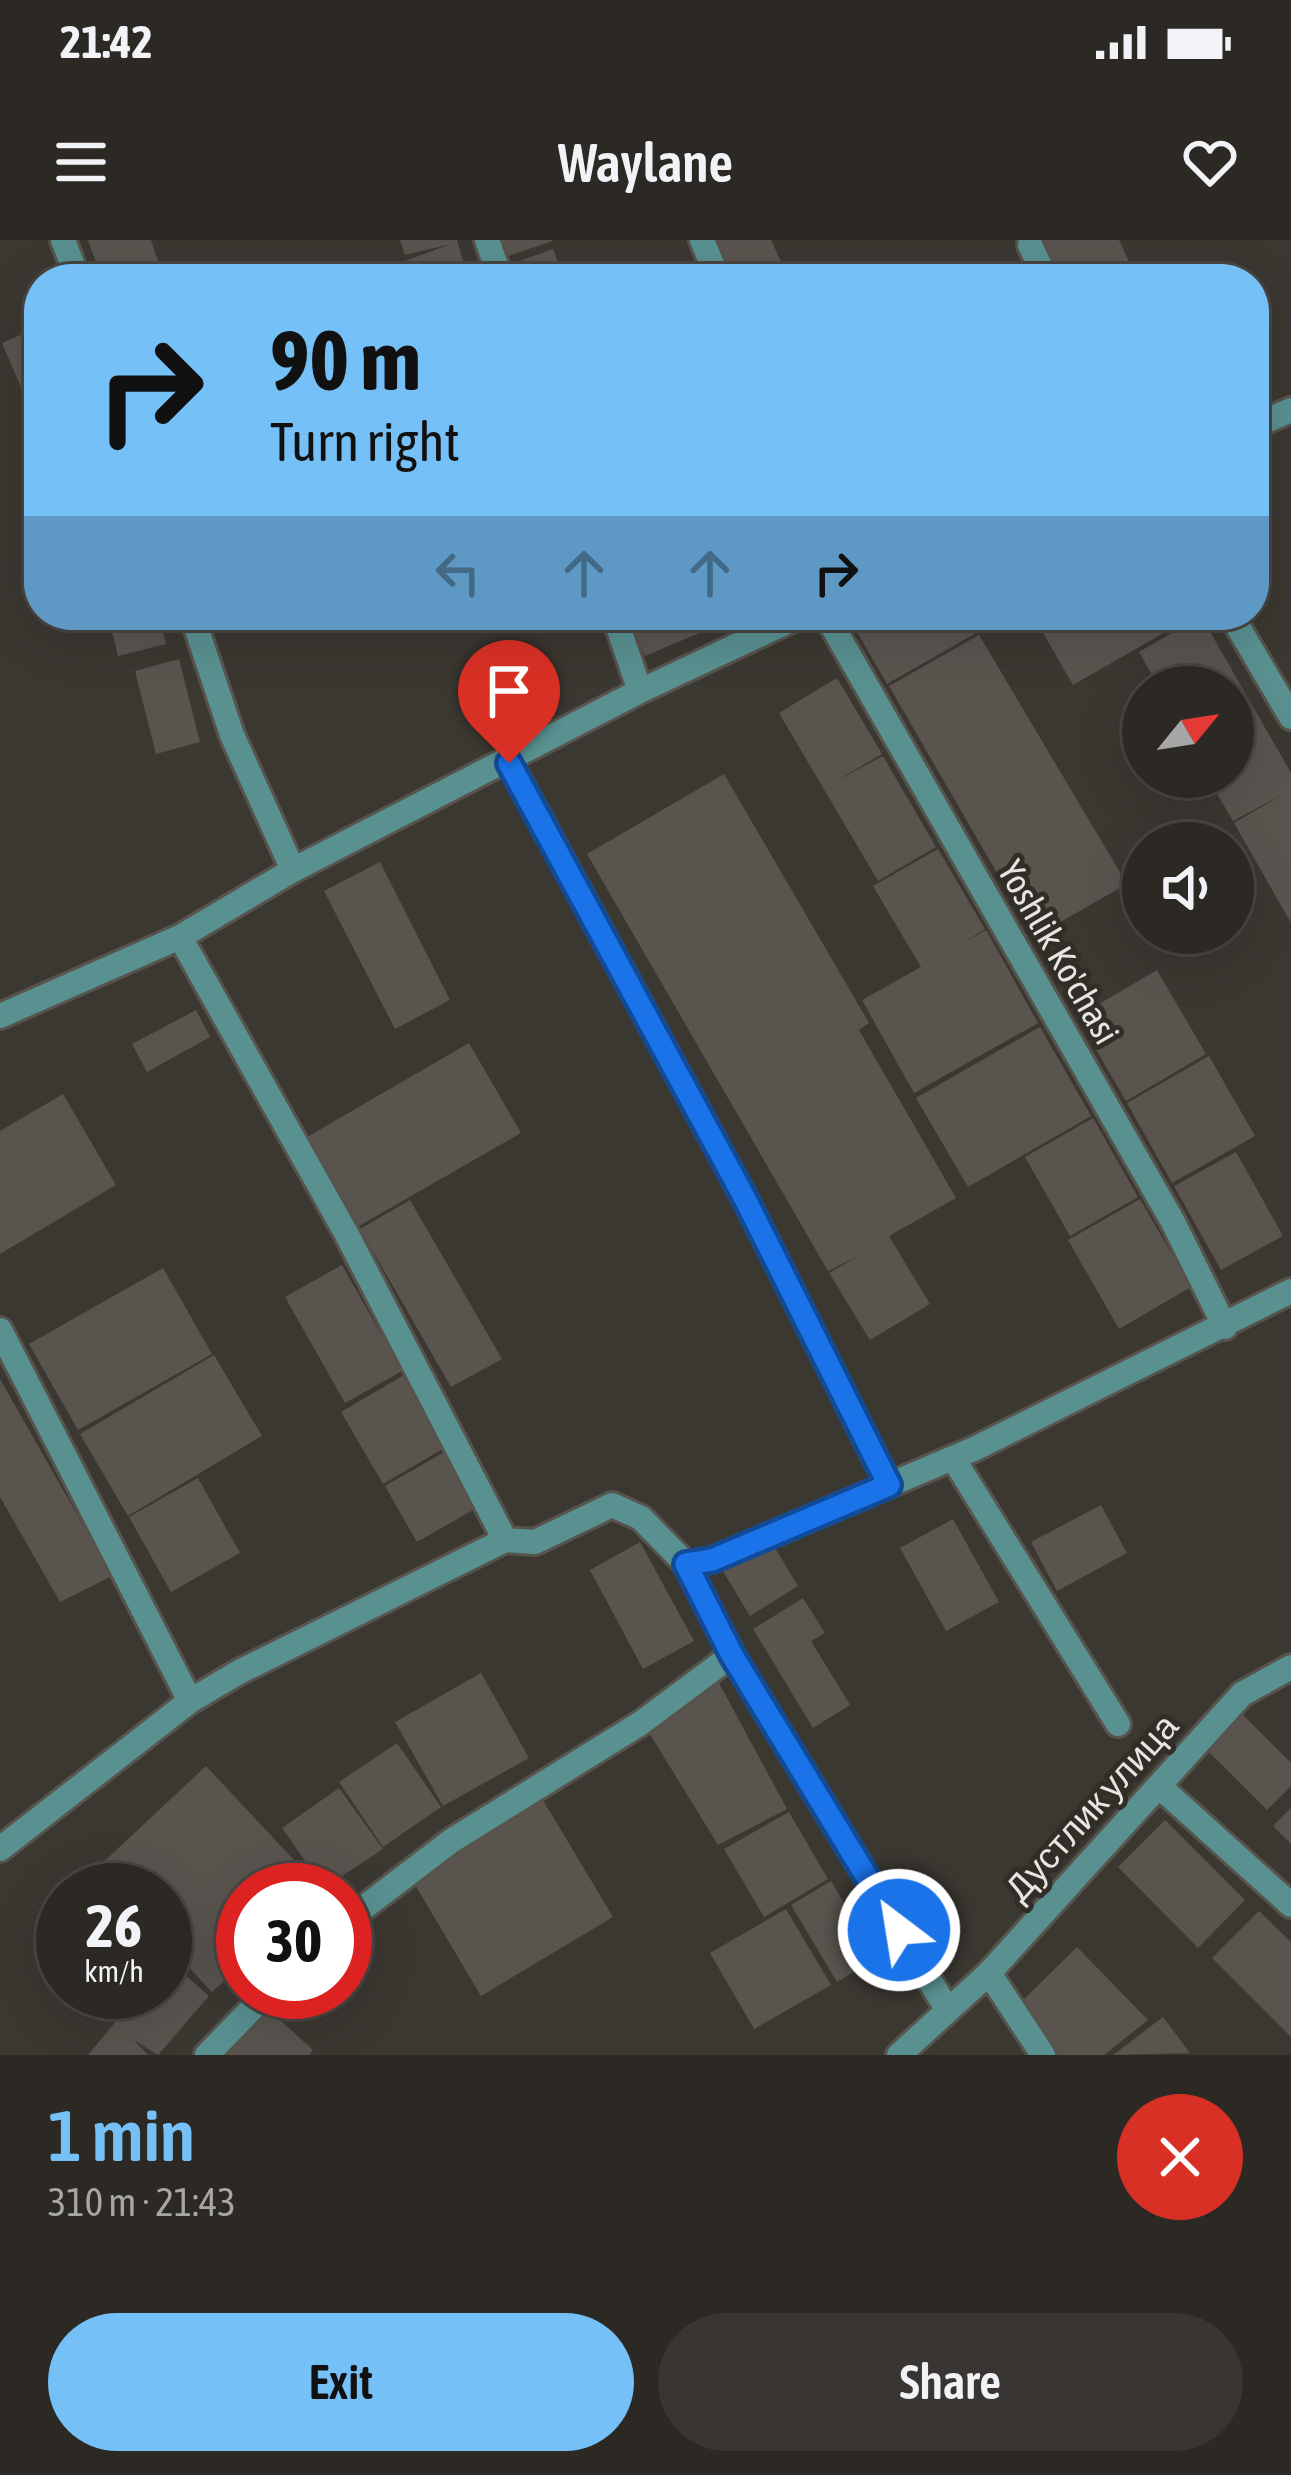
<!DOCTYPE html>
<html lang="en">
<head>
<meta charset="utf-8">
<style>
  :root { --surface:#2c2925; --page:#383532; --text:#f1f3f6; --muted:#a6a6a7; --line:#484542; --accent:#75c0f6 }
  body { margin:0; font-family:"Asap Condensed",sans-serif; background:var(--page); color:var(--text); height:100vh; display:flex; flex-direction:column; font-size:45px; white-space:nowrap }
  * { box-sizing:border-box; margin:0 }
  p { font-size:39px; color:var(--muted) }
  .icon { flex:none; width:66px; height:66px; fill:none; stroke:currentColor; stroke-width:2; stroke-linecap:round; stroke-linejoin:round }
  .map { position:relative; height:1815px; overflow:hidden }
  .drawer { display:flex; flex-direction:column; background:var(--surface); flex:1 }
  .drawer>* { flex:none }
  .guide { position:absolute; left:24px; top:24px; width:1245px; height:366px; border-radius:48px; box-shadow:0 12px 48px #0002,0 0 0 3px var(--line); background:#75c0f6; color:#111; overflow:hidden }
  .needle { width:78px; rotate:60deg }
  .tools { position:absolute; left:1122px; top:426px; display:grid; gap:24px }
  .tools a { display:grid; place-items:center; width:132px; height:132px; border-radius:50%; background:var(--surface); box-shadow:0 12px 48px #0002,0 0 0 3px var(--line); font-size:60px }
  .speed { position:absolute; left:36px; top:1623px; display:flex; gap:24px; font-size:60px; font-weight:700; text-align:center }
  .speed>* { display:grid; place-content:center; width:156px; height:156px; border-radius:50%; background:var(--surface); box-shadow:0 12px 48px #0002,0 0 0 3px var(--line); line-height:1 }
  .speed small { font-size:30px; font-weight:400 }
  .speed .limit { border:18px solid #d22; background:#fff; color:#111 }
  .pin { position:absolute; display:grid; place-items:center; width:102px; height:102px; color:#fff; margin:-123px -51px; border-radius:50% 50% 50% 0; rotate:-45deg; box-shadow:0 0 12px #0007 }
  .pin .icon { rotate:45deg }
  .me { position:absolute; width:132px; margin:-66px; rotate:329deg; stroke-linejoin:round; filter:drop-shadow(0 0 9px #0008) }
  .turn { display:flex; align-items:center; gap:42px; height:252px; padding:0 48px; font-size:54px }
  .turn .icon { width:156px; height:156px; stroke-width:2.5 }
  .turn b { display:block; font-size:84px; line-height:102px }
  .lanes { display:flex; align-items:center; height:114px; padding:0 48px; background:#0003; justify-content:center; gap:60px; direction:ltr }
  .lanes .off { opacity:.35 }
  .round { display:grid; place-items:center; flex:none; width:126px; height:126px; border-radius:63px; background:var(--page) }
  .headline { display:flex; align-items:center; justify-content:space-between; height:204px; padding:0 48px }
  h1 { font-size:72px; font-weight:600; line-height:90px; color:var(--accent) }
  .action { display:flex; gap:24px; margin-top:auto; padding:24px 48px }
  .action a { flex:1; height:138px; border-radius:72px; background:var(--accent); color:#111; font-size:48px; font-weight:600; line-height:138px; text-align:center }
  .action a+a { background:var(--page); color:var(--text) }
  .status { display:flex; justify-content:space-between; align-items:center; height:84px; padding:0 60px; background:var(--surface); direction:ltr }
  .status svg { height:33px; fill:currentColor }
  header { display:flex; justify-content:space-between; align-items:center; height:156px; padding:0 48px; background:var(--surface); font-size:54px; font-weight:600 }
  .map>svg:first-child { display:block }
</style>
</head>
<body>
<div class="status"><b>21:42</b><svg viewBox="0 0 49 12"><path d="M0 12V9h3v3zM5 12V6h3v6zM10 12V3h3v9zM15 12V0h3v12zM26 1h20v11H26zM47 4h2v5h-2z"/></svg></div>
<header><svg class="icon" aria-label="menu" viewBox="0 0 24 24"><path d="M4 6h16M4 12h16M4 18h16"/></svg>Waylane<svg class="icon" aria-label="heart" viewBox="0 0 24 24"><path d="M12 20l-8-8c-3-5 5-10 8-4 3-6 11-1 8 4z"/></svg></header>
<div class="map">
<svg width="1291" height="1815" viewBox="0 0 1291 1815">
  <rect width="100%" height="100%" fill="#3b3731"/>
  <path fill="#5a544f" d="M 88,0 L 151,0 L 164,39 L 102,39 Z
    M 400,0 L 457,0 L 468,39 L 356,39 L 451,4 L 405,15 Z
    M 496,0 L 552,0 L 552,1 L 503,18 Z
    M 711,0 L 771,0 L 789,39 L 728,39 Z
    M 1042,0 L 1119,0 L 1137,39 L 1060,39 Z
    M 553,9 L 564,39 L 507,39 L 503,27 Z
    M 39,87 L 39,189 L 2,103 Z
    M 108,375 L 159,375 L 166,404 L 118,416 Z
    M 627,375 L 742,375 L 645,416 Z
    M 847,375 L 966,375 L 976,393 L 887,444 Z
    M 1033,375 L 1195,375 L 1073,445 Z
    M 1201,376 L 1291,533 L 1291,683 L 1234,583 L 1287,552 L 1233,581 L 1207,537 L 1233,537 L 1233,447 L 1159,447 L 1139,412 Z
    M 979,395 L 1127,644 L 1034,697 L 889,446 Z
    M 179,419 L 200,502 L 156,514 L 135,431 Z
    M 837,438 L 882,514 L 833,543 L 883,516 L 936,607 L 878,641 L 779,473 Z
    M 724,534 L 869,783 L 859,790 L 956,958 L 889,996 L 930,1064 L 870,1100 L 829,1033 L 860,1015 L 828,1031 L 587,614 Z
    M 938,609 L 985,689 L 963,703 L 986,690 L 1038,783 L 914,853 L 862,760 L 921,727 L 873,646 Z
    M 380,622 L 450,760 L 395,789 L 324,651 Z
    M 1157,730 L 1206,814 L 1126,861 L 1077,777 Z
    M 196,770 L 210,797 L 147,832 L 132,804 Z
    M 1040,787 L 1091,876 L 968,947 L 916,858 Z
    M 469,803 L 521,893 L 359,986 L 307,897 Z
    M 1209,816 L 1255,896 L 1172,943 L 1127,863 Z
    M 63,854 L 116,945 L 0,1014 L 0,891 Z
    M 1093,878 L 1138,957 L 1070,996 L 1025,917 Z
    M 1236,912 L 1283,996 L 1221,1030 L 1174,946 Z
    M 1140,959 L 1191,1047 L 1119,1089 L 1068,1000 Z
    M 410,960 L 502,1119 L 451,1147 L 360,989 Z
    M 342,1025 L 402,1131 L 345,1163 L 285,1057 Z
    M 163,1028 L 212,1114 L 78,1190 L 29,1104 Z
    M 214,1115 L 262,1196 L 128,1276 L 80,1194 Z
    M 404,1135 L 446,1207 L 383,1244 L 341,1172 Z
    M 0,1139 L 112,1336 L 60,1362 L 0,1257 Z
    M 448,1210 L 480,1266 L 417,1302 L 385,1246 Z
    M 198,1238 L 240,1313 L 171,1352 L 129,1277 Z
    M 1101,1265 L 1127,1313 L 1057,1351 L 1031,1302 Z
    M 953,1279 L 999,1362 L 946,1391 L 900,1308 Z
    M 769,1298 L 798,1346 L 750,1376 L 721,1328 Z
    M 640,1302 L 694,1401 L 643,1429 L 590,1330 Z
    M 803,1358 L 825,1393 L 811,1401 L 850,1465 L 813,1488 L 753,1389 Z
    M 481,1433 L 529,1518 L 443,1566 L 395,1482 Z
    M 719,1443 L 787,1569 L 718,1605 L 648,1491 Z
    M 1240,1472 L 1291,1523 L 1291,1546 L 1267,1570 L 1204,1507 Z
    M 397,1503 L 441,1567 L 383,1607 L 339,1542 Z
    M 206,1526 L 322,1650 L 243,1650 L 243,1724 L 212,1752 L 165,1702 L 165,1650 L 117,1650 L 97,1628 Z
    M 339,1548 L 383,1609 L 324,1648 L 282,1588 Z
    M 543,1560 L 613,1677 L 481,1756 L 411,1638 Z
    M 1291,1568 L 1291,1604 L 1273,1586 Z
    M 789,1572 L 828,1639 L 764,1677 L 724,1609 Z
    M 1165,1580 L 1245,1660 L 1198,1708 L 1118,1627 Z
    M 831,1641 L 877,1718 L 837,1742 L 791,1665 Z
    M 786,1669 L 831,1745 L 754,1789 L 710,1713 Z
    M 1259,1671 L 1291,1702 L 1291,1797 L 1212,1718 Z
    M 1077,1707 L 1148,1780 L 1104,1815 L 1051,1815 L 1017,1766 Z
    M 168,1720 L 209,1756 L 158,1815 L 134,1800 L 148,1815 L 88,1815 L 140,1752 L 165,1752 Z
    M 266,1767 L 313,1810 L 309,1815 L 223,1815 Z
    M 1163,1777 L 1190,1813 L 1113,1815 Z"/>
  <g fill="none" stroke-linecap="round" stroke-linejoin="round">
    <defs>
      <path id="minor" d="M 63,0 L 78,39
        M 487,0 L 501,39
        M 702,0 L 718,39
        M 1030,5 L 1046,39
        M 1254,186 L 1291,170
        M 192,375 L 232,495 L 293,630 L 640,451
        M 614,375 L 640,451 L 802,375
        M 826,375 L 1173,982 L 1225,1087
        M 1231,375 L 1291,477
        M 509,522 L 743,955 L 889,1245
        M 180,697 L 346,993 L 505,1300
        M 0,776 L 180,697 L 293,630
        M 0,1090 L 190,1461
        M 953,1218 L 1118,1484
        M 732,1415 L 947,1769
        M 1159,1546 L 1291,1665
        M 0,1609 L 190,1461 L 239,1432 L 505,1300 L 535,1302 L 612,1265 L 641,1278 L 686,1324 L 712,1320 L 974,1209 L 1291,1051
        M 345,1682 L 451,1601 L 641,1483 L 732,1415 L 686,1324
        M 989,1733 L 1043,1815
        M 207,1815 L 268,1752
        M 899,1815 L 989,1733 L 1242,1454 L 1291,1427"/>
    </defs>
    <use href="#minor" stroke="#57534d" stroke-width="30"/>
    <use href="#minor" stroke="#599090" stroke-width="24"/>
  </g>
  <g fill="none" stroke-linecap="round" stroke-linejoin="round">
    <defs>
      <path id="route" d="M 509,523 L 743,955 L 889,1245 L 712,1320 L 686,1324 L 732,1415 L 899,1690"/>
    </defs>
    <use href="#route" stroke="#114b97" stroke-width="30"/>
    <use href="#route" stroke="#1a73e8" stroke-width="21"/>
  </g>
  <g text-anchor="middle" dominant-baseline="central" stroke-width="10" stroke-linejoin="round" paint-order="stroke">
    <g font-size="36" fill="#e9e6e2" stroke="#312d27">
      <text transform="translate(1059 712) rotate(60)">Yoshlik Ko'chasi</text>
      <text transform="translate(1091 1567) rotate(-48)">Дустлик улица</text>
    </g>
  </g>
</svg>
<div class="tools">
<a><svg class="needle" viewBox="-14 -14 28 28"><path d="M0-13l5 13h-10z" fill="#e53935"/><path d="M0 13l5-13h-10z" fill="#a6a6a7"/></svg></a>
<a><svg class="icon" aria-label="sound" viewBox="0 0 24 24"><path d="M4 9h4l5-4v14l-5-4H4zM17 9q2 3 0 6"/></svg></a>
</div>
<div class="speed"><div>26<small>km/h</small></div><div class="limit">30</div></div>
<div class="pin" style="left:509px;top:523px;background:#d93025"><svg class="icon" aria-label="arrive" viewBox="0 0 24 24"><path d="M6 21V4h12l-3 4 3 4H6"/></svg></div>
<svg class="me" style="left:899px;top:1690px" viewBox="-20 -20 40 40"><circle r="17" fill="#1a73e8" stroke="#fff" stroke-width="3"/><path d="M0-11L8 9 0 5-8 9z" fill="#fff"/></svg>
<div class="guide">
<div class="turn"><svg class="icon" aria-label="right" viewBox="0 0 24 24"><path d="M7 20v-9h11M14 6l5 5-5 5"/></svg><div><b>90 m</b>Turn right</div></div>
<div class="lanes"><svg class="icon off" aria-label="left" viewBox="0 0 24 24"><path d="M17 20v-9H6M10 6l-5 5 5 5"/></svg><svg class="icon off" aria-label="ahead" viewBox="0 0 24 24"><path d="M12 20V5M6 11l6-6 6 6"/></svg><svg class="icon off" aria-label="ahead" viewBox="0 0 24 24"><path d="M12 20V5M6 11l6-6 6 6"/></svg><svg class="icon" aria-label="right" viewBox="0 0 24 24"><path d="M7 20v-9h11M14 6l5 5-5 5"/></svg></div>
</div>
</div>
<section class="drawer">
<div class="headline"><div><h1>1 min</h1><p>310 m · 21:43</p></div><a class="round" style="background:#d93025;color:#fff"><svg class="icon" aria-label="close" viewBox="0 0 24 24"><path d="M6 6l12 12M18 6L6 18"/></svg></a></div>
<div class="action"><a>Exit</a><a>Share</a></div>
</section>
</body>
</html>
